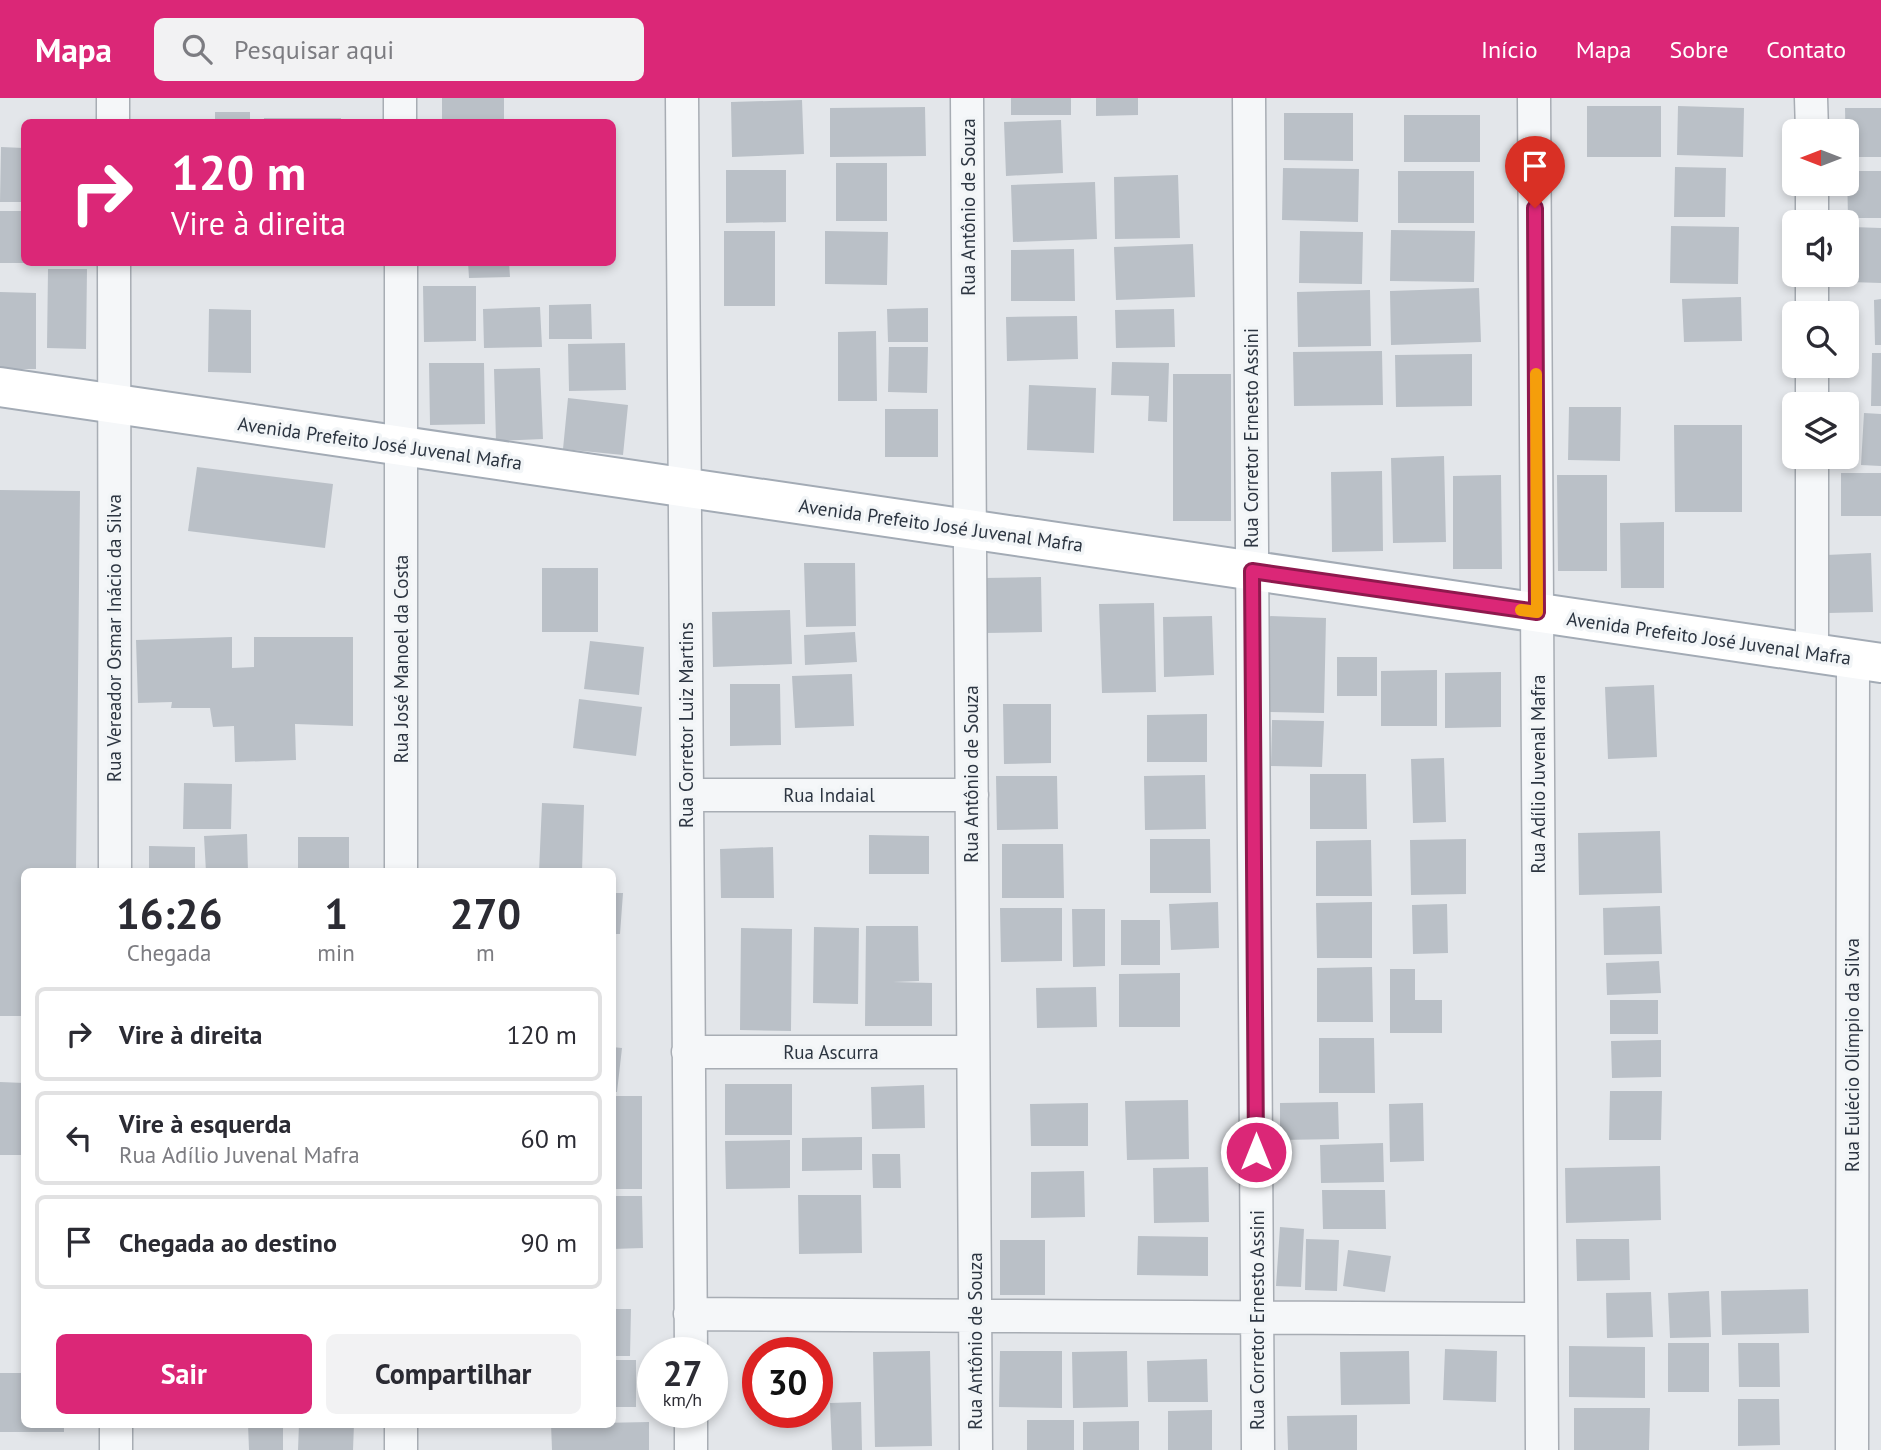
<!DOCTYPE html>
<html lang="pt">
<head>
<meta charset="utf-8">
<style>
  :root { --surface:#fff; --page:#f2f2f3; --text:#2b2b33; --muted:#7c7c81; --line:#e1e1e2; --accent:#db2777 }
  body { margin:0; font-family:"PT Sans",sans-serif; background:var(--page); color:var(--text); height:100vh; display:flex; flex-direction:column; font-size:26px; white-space:nowrap }
  * { box-sizing:border-box; margin:0 }
  p { font-size:23px; color:var(--muted) }
  .icon { flex:none; width:38px; height:38px; fill:none; stroke:currentColor; stroke-width:2; stroke-linecap:round; stroke-linejoin:round }
  .map { position:relative; flex:1; overflow:hidden }
  .panel { position:absolute; left:21px; top:770px; width:595px; height:560px; display:flex; flex-direction:column; background:var(--surface); border-radius:10px; box-shadow:0 4px 10px #0003 }
  .panel>* { flex:none }
  .top-card { position:absolute; left:21px; top:21px; width:595px; height:147px; border-radius:10px; box-shadow:0 4px 10px #0003; background:#db2777; color:#fff; overflow:hidden }
  .needle { width:46px; rotate:270deg }
  .fabs { position:absolute; left:1782px; top:21px; display:grid; gap:14px }
  .fabs a { display:grid; place-items:center; width:77px; height:77px; border-radius:10px; background:var(--surface); box-shadow:0 4px 10px #0003; font-size:35px }
  .speed { position:absolute; left:637px; top:1239px; display:flex; gap:14px; font-size:35px; font-weight:700; text-align:center }
  .speed>* { display:grid; place-content:center; width:91px; height:91px; border-radius:50%; background:var(--surface); box-shadow:0 4px 10px #0003; line-height:1 }
  .speed small { font-size:18px; font-weight:400 }
  .speed .limit { border:10px solid #d22; background:#fff; color:#111 }
  .pin { position:absolute; display:grid; place-items:center; width:60px; height:60px; color:#fff; margin:-72px -30px; border-radius:50% 50% 50% 0; rotate:-45deg; box-shadow:0 0 7px #0007 }
  .pin .icon { rotate:45deg }
  .me { position:absolute; width:77px; margin:-38px; rotate:0deg; stroke-linejoin:round; filter:drop-shadow(0 0 5px #0008) }
  .turn { display:flex; align-items:center; gap:24px; height:147px; padding:0 35px; font-size:32px }
  .turn .icon { width:91px; height:91px; stroke-width:2.5 }
  .turn b { display:block; font-size:49px; line-height:60px }
  .eta { display:flex; justify-content:space-evenly; align-items:center; height:119px; text-align:center }
  .eta b { font-size:42px; font-weight:600; line-height:49px }
  .primary-button { display:flex; gap:14px; margin-top:auto; padding:14px 35px }
  .primary-button a { flex:1; height:80px; border-radius:10px; background:var(--accent); color:#fff; font-size:28px; font-weight:600; line-height:80px; text-align:center }
  .primary-button a+a { background:var(--page); color:var(--text) }
  ul { padding:0; list-style:none }
  li { display:flex; align-items:center; gap:21px; height:94px; margin:0 14px 10px; padding:0 21px; border:4px solid var(--line); border-radius:10px }
  li div { flex:1 }
  li b { display:block; font-size:26px }
  li em { font-style:normal }
  header { display:flex; align-items:center; gap:42px; box-sizing:border-box; height:98px; padding:0 35px; background:var(--accent); color:#fff }
  header strong { font-size:33px }
  nav { display:flex; gap:38px; margin-inline-start:auto; font-size:24px }
  .search { width:490px; height:63px; background:var(--page); display:flex; align-items:center; gap:18px; box-sizing:border-box; padding:0 24px; border-radius:10px; color:var(--muted); font-size:26px }
  .map>svg:first-child { display:block }
</style>
</head>
<body>
<header>
<strong>Mapa</strong>
<div class="search"><svg class="icon" aria-label="search" viewBox="0 0 24 24"><circle cx="10" cy="10" r="6"/><path d="M15 15l6 6"/></svg>Pesquisar aqui</div>
<nav><a>Início</a><a>Mapa</a><a>Sobre</a><a>Contato</a></nav>
</header>
<div class="map">
<svg width="1881" height="1352" viewBox="0 0 1881 1352">
  <rect width="100%" height="100%" fill="#e3e6ea"/>
  <path fill="#bac0c7" d="M 442,0 L 504,0 L 504,24 L 442,24 Z
    M 1011,0 L 1071,0 L 1071,17 L 1011,17 Z
    M 1096,0 L 1138,0 L 1138,17 L 1096,18 Z
    M 802,2 L 804,56 L 732,59 L 731,4 Z
    M 1587,8 L 1661,8 L 1661,59 L 1587,59 Z
    M 1678,8 L 1744,10 L 1743,59 L 1677,57 Z
    M 925,9 L 926,58 L 830,59 L 830,10 Z
    M 1845,10 L 1881,10 L 1881,59 L 1846,59 Z
    M 215,14 L 250,14 L 250,24 L 215,24 Z
    M 1284,15 L 1353,15 L 1353,63 L 1284,62 Z
    M 1404,17 L 1480,17 L 1480,64 L 1404,64 Z
    M 264,20 L 341,20 L 341,24 L 264,24 Z
    M 1061,22 L 1063,75 L 1006,78 L 1004,24 Z
    M 1,49 L 24,50 L 24,104 L 0,104 Z
    M 836,65 L 887,65 L 887,123 L 836,123 Z
    M 1675,69 L 1726,70 L 1725,119 L 1674,119 Z
    M 1283,70 L 1359,71 L 1358,124 L 1282,122 Z
    M 726,72 L 786,72 L 786,124 L 726,125 Z
    M 1398,73 L 1474,73 L 1474,125 L 1398,125 Z
    M 1847,73 L 1881,73 L 1881,120 L 1848,120 Z
    M 1178,77 L 1180,140 L 1115,141 L 1114,79 Z
    M 1095,84 L 1097,141 L 1013,144 L 1011,87 Z
    M 0,113 L 24,113 L 24,165 L 0,165 Z
    M 1671,128 L 1739,129 L 1738,186 L 1670,185 Z
    M 1852,129 L 1881,130 L 1881,185 L 1850,184 Z
    M 1391,132 L 1475,133 L 1474,184 L 1390,183 Z
    M 724,133 L 775,133 L 775,208 L 724,208 Z
    M 825,133 L 888,134 L 887,187 L 825,186 Z
    M 1300,133 L 1363,134 L 1362,186 L 1299,185 Z
    M 1193,146 L 1195,199 L 1116,202 L 1114,149 Z
    M 1074,151 L 1075,203 L 1011,203 L 1011,152 Z
    M 468,164 L 509,164 L 510,179 L 469,180 Z
    M 48,171 L 87,171 L 86,251 L 47,250 Z
    M 423,188 L 476,188 L 476,243 L 424,244 Z
    M 1479,190 L 1481,244 L 1391,247 L 1390,193 Z
    M 1370,192 L 1371,248 L 1298,249 L 1297,194 Z
    M 0,194 L 36,195 L 36,271 L 0,271 Z
    M 1741,199 L 1742,243 L 1684,244 L 1682,201 Z
    M 1881,201 L 1881,247 L 1875,247 L 1874,202 Z
    M 591,206 L 592,241 L 549,241 L 549,207 Z
    M 540,209 L 542,249 L 484,250 L 483,211 Z
    M 928,210 L 928,244 L 888,244 L 887,211 Z
    M 209,211 L 251,212 L 251,275 L 208,274 Z
    M 1174,211 L 1175,249 L 1116,250 L 1115,212 Z
    M 1077,218 L 1078,261 L 1007,263 L 1006,219 Z
    M 876,233 L 877,303 L 838,303 L 838,234 Z
    M 625,245 L 626,292 L 569,293 L 568,246 Z
    M 889,249 L 928,249 L 927,295 L 888,294 Z
    M 1382,253 L 1383,307 L 1294,308 L 1293,254 Z
    M 1872,255 L 1881,255 L 1881,308 L 1871,308 Z
    M 1472,256 L 1472,308 L 1396,309 L 1395,257 Z
    M 1112,264 L 1169,265 L 1167,324 L 1148,323 L 1149,298 L 1111,297 Z
    M 429,265 L 484,265 L 485,326 L 430,327 Z
    M 540,270 L 543,341 L 496,343 L 494,271 Z
    M 1173,276 L 1231,276 L 1231,423 L 1173,423 Z
    M 1029,287 L 1096,290 L 1094,355 L 1027,352 Z
    M 568,300 L 628,307 L 623,357 L 563,351 Z
    M 1569,309 L 1621,309 L 1620,363 L 1568,362 Z
    M 885,311 L 938,311 L 938,359 L 885,359 Z
    M 1864,315 L 1881,316 L 1881,368 L 1861,367 Z
    M 1674,327 L 1742,327 L 1742,414 L 1675,414 Z
    M 1444,358 L 1446,444 L 1393,445 L 1391,360 Z
    M 197,369 L 333,386 L 325,450 L 188,433 Z
    M 1382,373 L 1383,453 L 1332,454 L 1331,374 Z
    M 1841,375 L 1881,375 L 1881,418 L 1841,418 Z
    M 1501,377 L 1502,471 L 1453,471 L 1453,378 Z
    M 1557,377 L 1607,377 L 1607,473 L 1558,473 Z
    M 0,392 L 80,393 L 76,774 L 24,774 L 24,918 L 0,918 Z
    M 1664,424 L 1664,490 L 1621,490 L 1620,425 Z
    M 1871,455 L 1873,514 L 1828,515 L 1826,457 Z
    M 804,465 L 855,465 L 856,528 L 806,529 Z
    M 542,470 L 598,470 L 598,534 L 542,534 Z
    M 1041,479 L 1042,534 L 985,535 L 984,480 Z
    M 1154,505 L 1156,594 L 1102,595 L 1099,506 Z
    M 790,512 L 792,566 L 713,569 L 712,514 Z
    M 1212,518 L 1214,577 L 1164,579 L 1163,519 Z
    M 1268,518 L 1326,520 L 1324,615 L 1266,614 Z
    M 855,534 L 857,564 L 805,567 L 804,537 Z
    M 232,539 L 232,570 L 254,569 L 254,539 L 353,539 L 353,628 L 295,626 L 296,662 L 235,664 L 234,628 L 213,629 L 210,610 L 171,610 L 172,604 L 138,605 L 136,542 Z
    M 590,543 L 644,549 L 639,597 L 584,591 Z
    M 1337,559 L 1377,559 L 1377,598 L 1337,598 Z
    M 1437,572 L 1437,628 L 1381,628 L 1381,573 Z
    M 1501,574 L 1501,629 L 1445,630 L 1445,575 Z
    M 852,576 L 854,628 L 795,630 L 792,578 Z
    M 730,586 L 780,586 L 781,647 L 730,648 Z
    M 1654,587 L 1657,659 L 1608,661 L 1605,589 Z
    M 579,601 L 642,609 L 636,658 L 573,650 Z
    M 1003,606 L 1051,606 L 1051,665 L 1004,666 Z
    M 1207,616 L 1207,664 L 1147,664 L 1147,617 Z
    M 1272,622 L 1324,623 L 1322,669 L 1271,668 Z
    M 1444,660 L 1446,724 L 1413,725 L 1411,661 Z
    M 1310,676 L 1366,676 L 1367,731 L 1310,731 Z
    M 1205,677 L 1206,731 L 1145,732 L 1144,678 Z
    M 996,678 L 1057,678 L 1058,731 L 997,732 Z
    M 184,685 L 232,686 L 231,731 L 183,731 Z
    M 542,705 L 584,707 L 582,774 L 539,774 Z
    M 1660,733 L 1662,795 L 1579,797 L 1578,735 Z
    M 247,736 L 248,774 L 206,774 L 204,738 Z
    M 869,737 L 929,738 L 929,776 L 869,776 Z
    M 298,739 L 349,739 L 349,774 L 298,774 Z
    M 1150,741 L 1210,741 L 1211,795 L 1150,795 Z
    M 1466,741 L 1466,796 L 1411,797 L 1410,742 Z
    M 1371,742 L 1372,798 L 1316,798 L 1316,743 Z
    M 1002,746 L 1063,746 L 1064,800 L 1002,800 Z
    M 149,748 L 195,749 L 195,774 L 149,774 Z
    M 773,749 L 774,800 L 721,800 L 720,751 Z
    M 612,795 L 623,795 L 620,836 L 612,836 Z
    M 1218,804 L 1219,850 L 1171,852 L 1169,806 Z
    M 1372,804 L 1372,860 L 1317,860 L 1316,805 Z
    M 1447,806 L 1448,855 L 1413,856 L 1412,807 Z
    M 1660,808 L 1662,856 L 1604,857 L 1603,810 Z
    M 1000,810 L 1062,810 L 1062,863 L 1001,864 Z
    M 1072,811 L 1105,811 L 1105,868 L 1073,869 Z
    M 1121,822 L 1160,822 L 1160,867 L 1121,867 Z
    M 866,828 L 918,828 L 919,883 L 893,884 L 932,885 L 932,928 L 865,928 Z
    M 814,829 L 859,830 L 858,906 L 813,905 Z
    M 741,830 L 792,831 L 791,933 L 740,932 Z
    M 1659,863 L 1661,895 L 1607,897 L 1606,865 Z
    M 1372,869 L 1373,924 L 1317,924 L 1317,870 Z
    M 1390,871 L 1415,871 L 1415,902 L 1442,902 L 1442,935 L 1390,935 Z
    M 1180,875 L 1180,929 L 1119,929 L 1119,876 Z
    M 1096,889 L 1097,929 L 1037,930 L 1036,890 Z
    M 1610,902 L 1658,902 L 1658,936 L 1610,936 Z
    M 1319,940 L 1374,940 L 1375,995 L 1319,995 Z
    M 1661,942 L 1661,979 L 1612,980 L 1611,943 Z
    M 612,949 L 622,950 L 617,994 L 612,994 Z
    M 0,984 L 24,985 L 24,1057 L 0,1057 Z
    M 725,986 L 792,986 L 792,1037 L 725,1037 Z
    M 924,987 L 925,1030 L 872,1031 L 871,989 Z
    M 1610,993 L 1662,993 L 1661,1042 L 1609,1042 Z
    M 612,998 L 642,998 L 642,1091 L 612,1091 Z
    M 1188,1002 L 1189,1061 L 1127,1062 L 1125,1003 Z
    M 1338,1004 L 1339,1041 L 1280,1042 L 1280,1005 Z
    M 1088,1005 L 1088,1048 L 1031,1048 L 1030,1006 Z
    M 1423,1005 L 1424,1063 L 1390,1064 L 1389,1006 Z
    M 862,1039 L 862,1072 L 802,1073 L 802,1040 Z
    M 790,1042 L 790,1090 L 726,1091 L 725,1043 Z
    M 1383,1045 L 1384,1084 L 1321,1085 L 1320,1047 Z
    M 872,1056 L 900,1056 L 901,1090 L 873,1090 Z
    M 1660,1068 L 1661,1122 L 1566,1125 L 1565,1070 Z
    M 1208,1069 L 1209,1124 L 1154,1125 L 1153,1070 Z
    M 1084,1073 L 1085,1119 L 1031,1120 L 1031,1074 Z
    M 1322,1092 L 1385,1092 L 1386,1131 L 1323,1131 Z
    M 798,1097 L 861,1097 L 862,1155 L 799,1156 Z
    M 612,1098 L 642,1098 L 643,1150 L 612,1151 Z
    M 1280,1129 L 1304,1131 L 1301,1189 L 1276,1188 Z
    M 1138,1138 L 1208,1139 L 1208,1178 L 1137,1177 Z
    M 1306,1141 L 1339,1142 L 1337,1193 L 1305,1192 Z
    M 1576,1141 L 1629,1141 L 1630,1182 L 1577,1183 Z
    M 1000,1142 L 1045,1142 L 1045,1197 L 1000,1197 Z
    M 1348,1152 L 1391,1158 L 1385,1194 L 1343,1188 Z
    M 1808,1191 L 1809,1235 L 1722,1237 L 1721,1193 Z
    M 1709,1193 L 1711,1239 L 1670,1240 L 1668,1195 Z
    M 1651,1194 L 1653,1239 L 1607,1240 L 1606,1195 Z
    M 612,1211 L 631,1211 L 630,1258 L 612,1258 Z
    M 1668,1245 L 1709,1245 L 1709,1294 L 1668,1294 Z
    M 1738,1245 L 1779,1245 L 1780,1289 L 1739,1289 Z
    M 1569,1248 L 1645,1249 L 1645,1300 L 1569,1299 Z
    M 1445,1251 L 1497,1253 L 1496,1304 L 1443,1302 Z
    M 930,1253 L 932,1348 L 875,1349 L 873,1254 Z
    M 1000,1253 L 1062,1253 L 1062,1310 L 999,1309 Z
    M 1127,1253 L 1128,1309 L 1073,1310 L 1072,1254 Z
    M 1409,1253 L 1410,1306 L 1341,1307 L 1340,1254 Z
    M 1207,1261 L 1208,1304 L 1148,1304 L 1147,1263 Z
    M 612,1262 L 636,1262 L 636,1309 L 612,1309 Z
    M 0,1275 L 24,1275 L 24,1326 L 64,1326 L 64,1334 L 0,1334 Z
    M 1738,1301 L 1779,1301 L 1780,1347 L 1738,1348 Z
    M 861,1304 L 862,1352 L 832,1352 L 830,1305 Z
    M 1574,1310 L 1650,1310 L 1649,1352 L 1574,1352 Z
    M 1212,1312 L 1212,1352 L 1168,1352 L 1168,1313 Z
    M 1357,1317 L 1357,1352 L 1288,1352 L 1287,1318 Z
    M 1027,1322 L 1074,1322 L 1074,1352 L 1027,1352 Z
    M 1139,1323 L 1139,1352 L 1083,1352 L 1083,1324 Z
    M 649,1324 L 649,1352 L 552,1352 L 551,1326 Z
    M 248,1326 L 283,1326 L 283,1352 L 249,1352 Z
    M 299,1326 L 354,1326 L 353,1352 L 298,1352 Z"/>
  <g fill="none" stroke-linecap="round" stroke-linejoin="round">
    <defs>
      <path id="minor" d="M 113,0 L 113,24
        M 400,0 L 400,24
        M 682,0 L 691,1255
        M 967,0 L 976,1352
        M 1249,0 L 1258,1352
        M 1534,0 L 1542,1352
        M 1811,0 L 1812,33
        M 1812,86 L 1812,124
        M 114,164 L 115,774
        M 401,164 L 401,774
        M 1812,177 L 1812,215
        M 1812,268 L 1812,306
        M 1812,359 L 1812,555
        M 687,697 L 972,697
        M 688,954 L 973,954
        M 690,1216 L 1541,1221
        M 691,1314 L 691,1352
        M 116,1326 L 116,1352
        M 401,1326 L 401,1352
        M 1852,1352 L 1853,561"/>
      <path id="major" d="M 0,289 L 1881,565"/>
    </defs>
    <use href="#minor" stroke="#a8adb4" stroke-width="35"/>
    <use href="#major" stroke="#a3abb5" stroke-width="42"/>
    <use href="#minor" stroke="#f5f7f9" stroke-width="32"/>
    <use href="#major" stroke="#fff" stroke-width="38"/>
  </g>
  <g fill="none" stroke-linecap="round" stroke-linejoin="round">
    <defs>
      <path id="route" d="M 1256,1054 L 1252,473 L 1537,514 L 1535,110"/>
    </defs>
    <use href="#route" stroke="#8e194d" stroke-width="18"/>
    <use href="#route" stroke="#db2777" stroke-width="12"/>
    <path stroke="#f59e0b" stroke-width="12" d="M 1521,512 L 1537,514 L 1536,276"/>
  </g>
  <g text-anchor="middle" dominant-baseline="central" stroke-width="7" stroke-linejoin="round" paint-order="stroke">
    <g font-size="19" fill="#2c3541" stroke="#f2f5f7">
      <text transform="translate(968 109) rotate(-90)">Rua Antônio de Souza</text>
      <text transform="translate(1251 340) rotate(-90)">Rua Corretor Ernesto Assini</text>
      <text transform="translate(380 345) rotate(8)">Avenida Prefeito José Juvenal Mafra</text>
      <text transform="translate(941 427) rotate(8)">Avenida Prefeito José Juvenal Mafra</text>
      <text transform="translate(114 540) rotate(-90)">Rua Vereador Osmar Inácio da Silva</text>
      <text transform="translate(1709 540) rotate(8)">Avenida Prefeito José Juvenal Mafra</text>
      <text transform="translate(401 561) rotate(-90)">Rua José Manoel da Costa</text>
      <text transform="translate(686 627) rotate(-90)">Rua Corretor Luiz Martins</text>
      <text transform="translate(971 676) rotate(-90)">Rua Antônio de Souza</text>
      <text transform="translate(1538 676) rotate(-90)">Rua Adílio Juvenal Mafra</text>
      <text x="829" y="697">Rua Indaial</text>
      <text x="831" y="954">Rua Ascurra</text>
      <text transform="translate(1852 957) rotate(-90)">Rua Eulécio Olímpio da Silva</text>
      <text transform="translate(1257 1222) rotate(-90)">Rua Corretor Ernesto Assini</text>
      <text transform="translate(975 1243) rotate(-90)">Rua Antônio de Souza</text>
    </g>
  </g>
</svg>
<div class="fabs">
<a><svg class="needle" viewBox="-14 -14 28 28"><path d="M0-13l5 13h-10z" fill="#e53935"/><path d="M0 13l5-13h-10z" fill="#7c7c81"/></svg></a>
<a><svg class="icon" aria-label="sound" viewBox="0 0 24 24"><path d="M4 9h4l5-4v14l-5-4H4zM17 9q2 3 0 6"/></svg></a>
<a><svg class="icon" aria-label="search" viewBox="0 0 24 24"><circle cx="10" cy="10" r="6"/><path d="M15 15l6 6"/></svg></a>
<a><svg class="icon" aria-label="layers" viewBox="0 0 24 24"><path d="M12 4l9 5-9 5-9-5zM3 14l9 5 9-5"/></svg></a>
</div>
<div class="speed"><div>27<small>km/h</small></div><div class="limit">30</div></div>
<div class="pin" style="left:1535px;top:110px;background:#d93025"><svg class="icon" aria-label="arrive" viewBox="0 0 24 24"><path d="M6 21V4h12l-3 4 3 4H6"/></svg></div>
<svg class="me" style="left:1256px;top:1054px" viewBox="-20 -20 40 40"><circle r="17" fill="#db2777" stroke="#fff" stroke-width="3"/><path d="M0-11L8 9 0 5-8 9z" fill="#fff"/></svg>
<div class="top-card">
<div class="turn"><svg class="icon" aria-label="right" viewBox="0 0 24 24"><path d="M7 20v-9h11M14 6l5 5-5 5"/></svg><div><b>120 m</b>Vire à direita</div></div>
</div>
<section class="panel">
<div class="eta">
<div><b>16:26</b><p>Chegada</p></div>
<div><b>1</b><p>min</p></div>
<div><b>270</b><p>m</p></div>
</div>
<ul>
<li><svg class="icon" aria-label="right" viewBox="0 0 24 24"><path d="M7 20v-9h11M14 6l5 5-5 5"/></svg><div><b>Vire à direita</b></div><em>120 m</em></li>
<li><svg class="icon" aria-label="left" viewBox="0 0 24 24"><path d="M17 20v-9H6M10 6l-5 5 5 5"/></svg><div><b>Vire à esquerda</b><p>Rua Adílio Juvenal Mafra</p></div><em>60 m</em></li>
<li><svg class="icon" aria-label="arrive" viewBox="0 0 24 24"><path d="M6 21V4h12l-3 4 3 4H6"/></svg><div><b>Chegada ao destino</b></div><em>90 m</em></li>
</ul>
<div class="primary-button"><a>Sair</a><a>Compartilhar</a></div>
</section>
</div>
</body>
</html>
